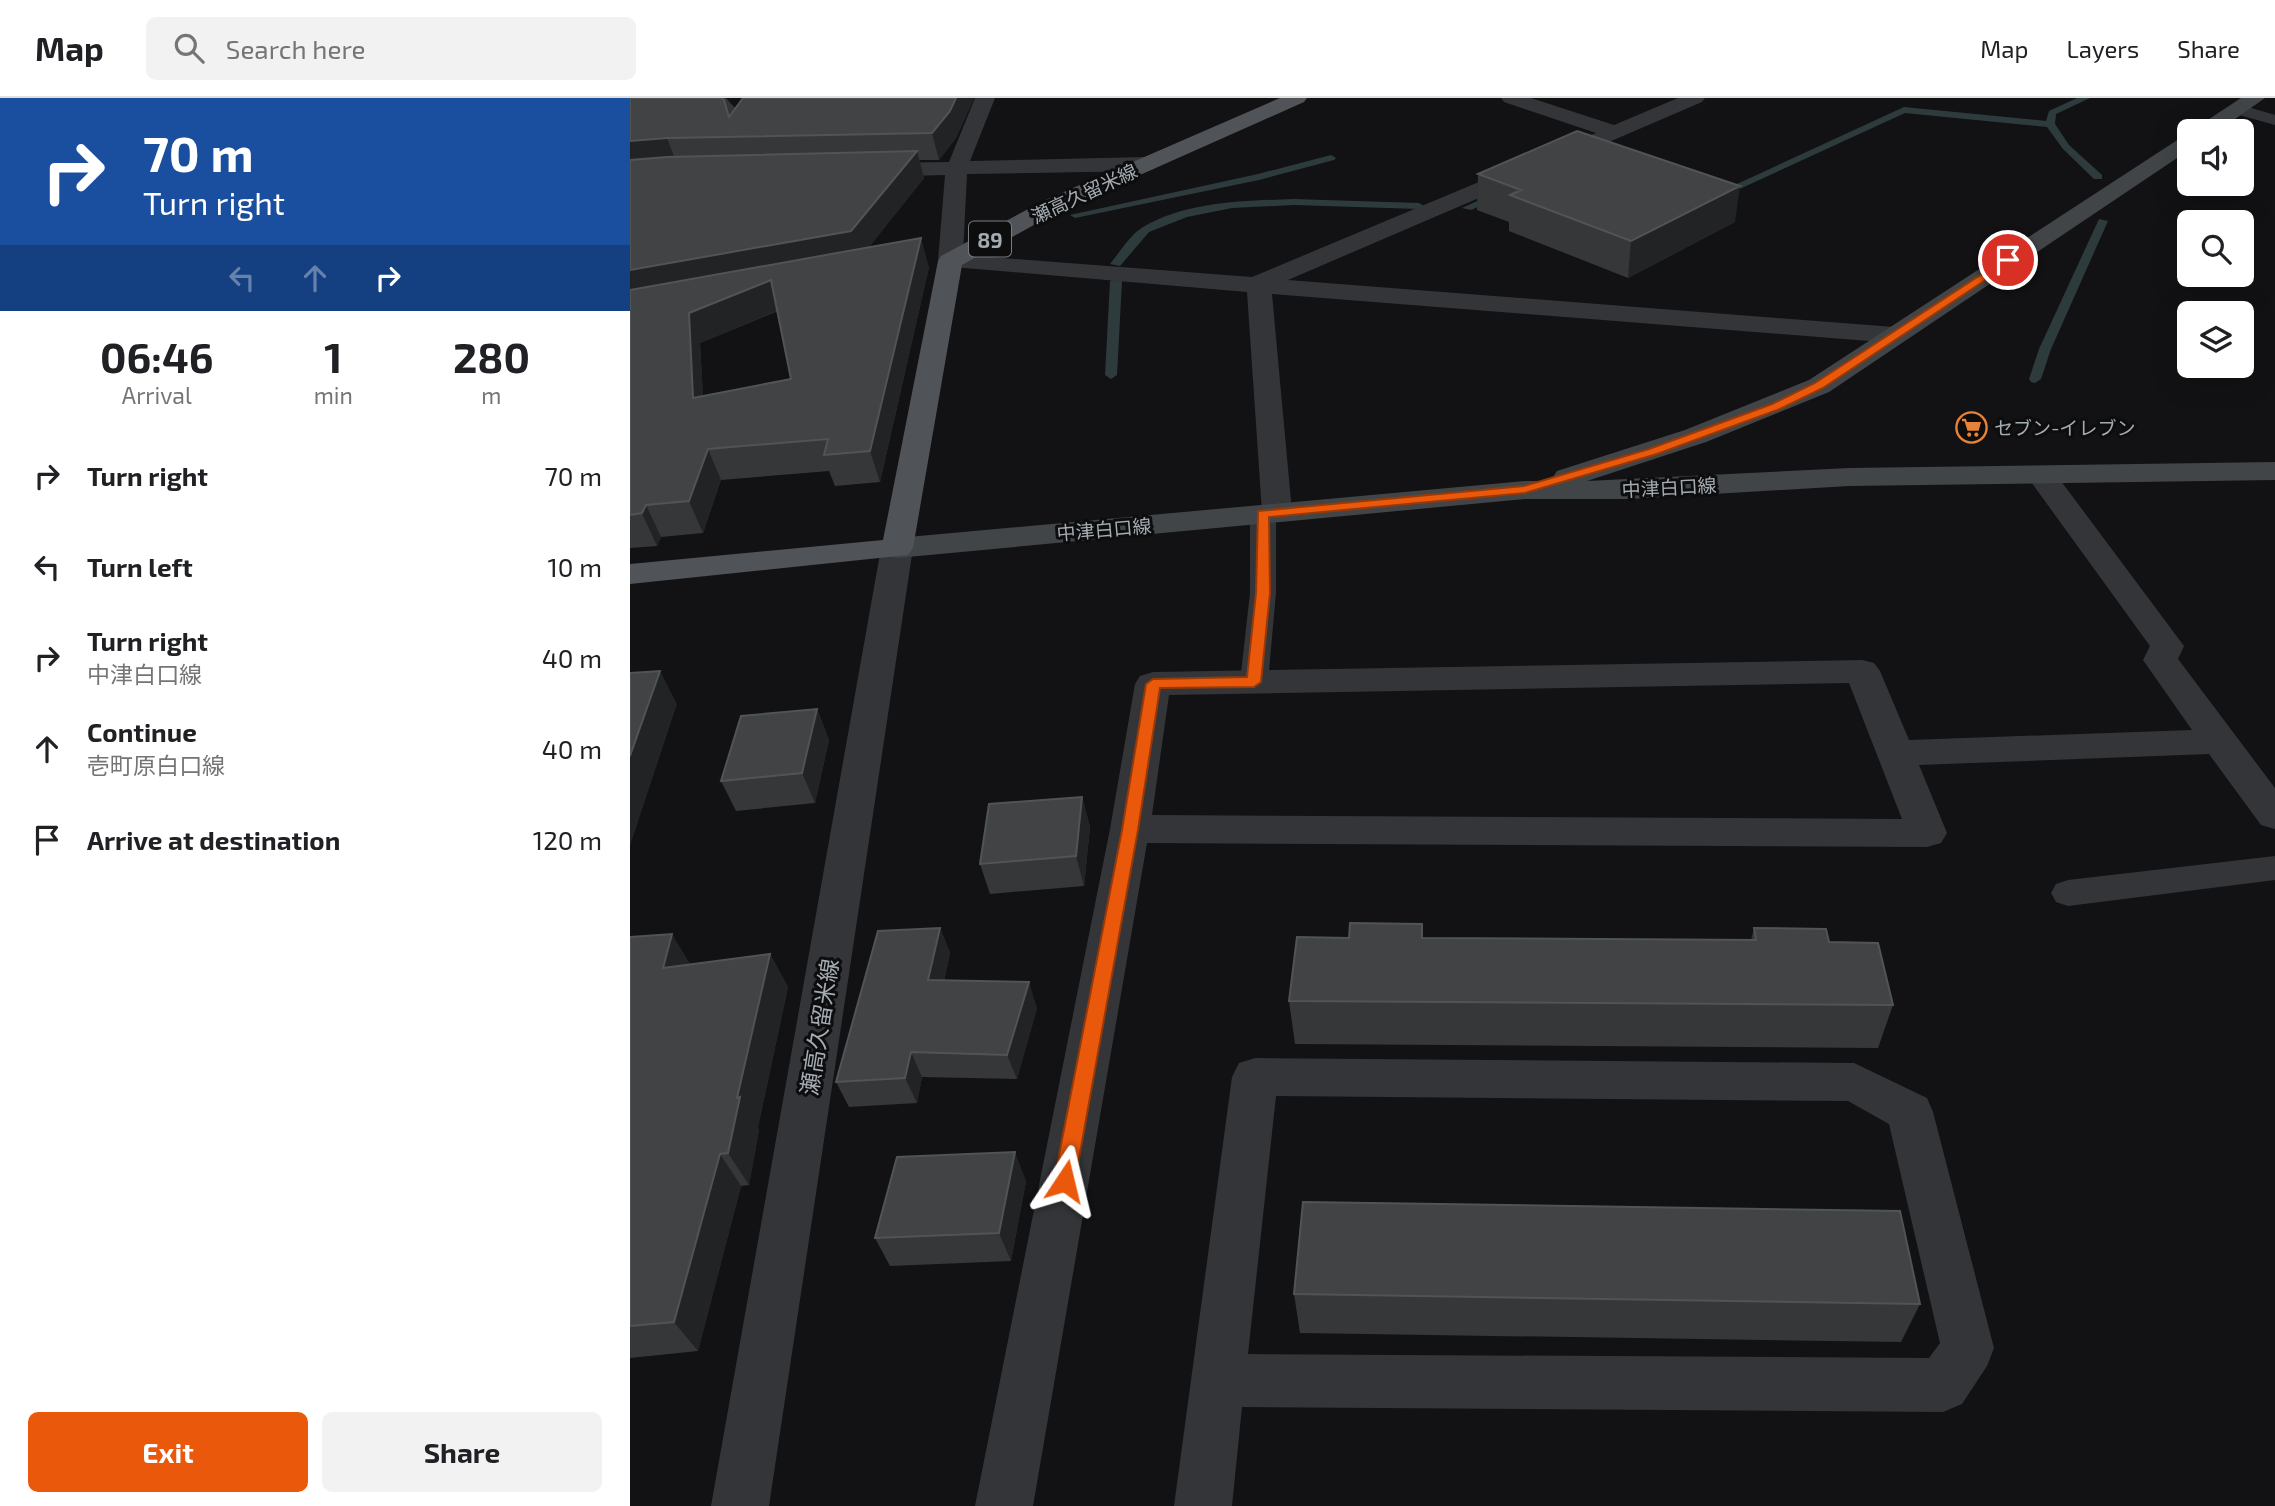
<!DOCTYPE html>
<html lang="en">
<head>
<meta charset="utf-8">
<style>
  :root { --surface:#fff; --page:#f2f2f2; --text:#202124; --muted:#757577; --line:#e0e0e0; --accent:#ea580c }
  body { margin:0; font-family:"Exo 2","Noto Sans JP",sans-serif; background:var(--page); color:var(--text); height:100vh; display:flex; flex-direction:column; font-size:26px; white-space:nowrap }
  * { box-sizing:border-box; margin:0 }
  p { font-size:23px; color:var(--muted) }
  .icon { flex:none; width:38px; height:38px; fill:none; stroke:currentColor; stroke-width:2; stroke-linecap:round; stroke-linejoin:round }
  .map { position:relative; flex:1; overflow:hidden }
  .details { display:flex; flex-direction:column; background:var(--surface); width:630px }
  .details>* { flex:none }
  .top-card { background:#1a4fa0; color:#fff; overflow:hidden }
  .tools { position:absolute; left:1547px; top:21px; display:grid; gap:14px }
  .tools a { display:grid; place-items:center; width:77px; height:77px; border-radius:10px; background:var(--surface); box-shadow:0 7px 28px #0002; font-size:35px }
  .pin { position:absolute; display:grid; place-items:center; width:60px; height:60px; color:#fff; margin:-30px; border:4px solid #fff; border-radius:50%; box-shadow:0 2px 7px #0007 }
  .me { position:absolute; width:77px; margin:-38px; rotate:10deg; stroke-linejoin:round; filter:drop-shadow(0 0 5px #0008) }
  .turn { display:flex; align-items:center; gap:24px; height:147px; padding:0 28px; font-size:32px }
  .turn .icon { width:91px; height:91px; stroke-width:2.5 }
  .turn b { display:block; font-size:49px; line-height:60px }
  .lanes { display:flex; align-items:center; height:66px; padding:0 28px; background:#0003; justify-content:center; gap:35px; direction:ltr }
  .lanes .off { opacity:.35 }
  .eta { display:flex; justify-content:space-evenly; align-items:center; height:119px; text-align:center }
  .eta b { font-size:42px; font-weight:700; line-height:49px }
  .cta { display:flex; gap:14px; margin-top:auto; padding:14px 28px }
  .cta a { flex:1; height:80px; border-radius:10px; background:var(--accent); color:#fff; font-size:28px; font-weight:700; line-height:80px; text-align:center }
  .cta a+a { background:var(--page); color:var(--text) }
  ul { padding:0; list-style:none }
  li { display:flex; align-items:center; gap:21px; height:91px; padding:0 28px }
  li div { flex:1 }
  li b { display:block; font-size:26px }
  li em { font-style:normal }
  header { display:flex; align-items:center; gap:42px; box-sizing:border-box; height:98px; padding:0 35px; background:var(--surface); border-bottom:2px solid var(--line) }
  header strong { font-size:33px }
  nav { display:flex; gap:38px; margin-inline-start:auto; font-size:24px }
  .search { width:490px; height:63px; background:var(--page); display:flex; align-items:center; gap:18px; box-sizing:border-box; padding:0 24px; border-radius:10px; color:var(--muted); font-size:26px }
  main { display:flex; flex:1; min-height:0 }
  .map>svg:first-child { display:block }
</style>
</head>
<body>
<header>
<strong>Map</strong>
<div class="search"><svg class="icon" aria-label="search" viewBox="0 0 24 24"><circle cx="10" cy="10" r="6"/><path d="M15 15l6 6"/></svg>Search here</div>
<nav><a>Map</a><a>Layers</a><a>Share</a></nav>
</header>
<main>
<section class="details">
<div class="top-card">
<div class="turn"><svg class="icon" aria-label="right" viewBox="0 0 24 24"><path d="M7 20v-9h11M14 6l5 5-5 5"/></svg><div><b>70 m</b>Turn right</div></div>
<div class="lanes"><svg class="icon off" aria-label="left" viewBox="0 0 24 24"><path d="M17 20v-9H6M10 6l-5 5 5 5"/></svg><svg class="icon off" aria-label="ahead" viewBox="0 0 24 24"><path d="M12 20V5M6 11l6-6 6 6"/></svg><svg class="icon" aria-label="right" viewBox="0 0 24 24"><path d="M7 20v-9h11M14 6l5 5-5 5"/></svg></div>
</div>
<div class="eta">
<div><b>06:46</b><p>Arrival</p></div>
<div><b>1</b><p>min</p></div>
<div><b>280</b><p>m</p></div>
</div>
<ul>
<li><svg class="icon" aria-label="right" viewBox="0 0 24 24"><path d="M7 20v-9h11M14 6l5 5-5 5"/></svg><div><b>Turn right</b></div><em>70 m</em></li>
<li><svg class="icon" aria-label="left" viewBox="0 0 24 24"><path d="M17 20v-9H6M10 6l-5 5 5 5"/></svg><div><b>Turn left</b></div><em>10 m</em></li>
<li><svg class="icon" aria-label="right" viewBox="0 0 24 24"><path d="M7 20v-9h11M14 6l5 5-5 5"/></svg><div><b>Turn right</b><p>中津白口線</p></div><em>40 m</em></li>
<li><svg class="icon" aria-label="ahead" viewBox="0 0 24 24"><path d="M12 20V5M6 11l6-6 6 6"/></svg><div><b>Continue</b><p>壱町原白口線</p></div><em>40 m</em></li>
<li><svg class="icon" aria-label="arrive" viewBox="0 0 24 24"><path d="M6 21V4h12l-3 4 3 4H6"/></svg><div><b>Arrive at destination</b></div><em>120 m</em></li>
</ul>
<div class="cta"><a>Exit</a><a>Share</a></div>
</section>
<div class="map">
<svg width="1645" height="1408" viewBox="0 0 1645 1408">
  <rect width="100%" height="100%" fill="#121214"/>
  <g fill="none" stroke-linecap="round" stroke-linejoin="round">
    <path fill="#2e3b3d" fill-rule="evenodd" d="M 1447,0 L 1460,0 L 1426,16 L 1425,26 L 1439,47 L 1472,77 L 1472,81 L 1464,81 L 1433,51 L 1417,29 L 1275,15 L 1092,99 L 1083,97 L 1274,9 L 1416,23 L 1419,13 Z
      M 701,57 L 706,60 L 704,62 L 629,82 L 445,120 L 440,117 L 628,76 Z
      M 869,93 L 874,96 L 873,98 L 841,112 L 832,110 Z
      M 664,101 L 789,105 L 794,108 L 789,111 L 664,107 L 602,110 L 557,119 L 519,134 L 490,168 L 480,166 C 489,155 501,136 513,129 C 558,103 614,103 664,101 Z
      M 1469,121 L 1478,123 L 1421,251 L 1411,281 L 1405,285 L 1401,284 L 1399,281 L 1409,251 Z
      M 486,180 L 492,183 L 487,277 L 481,281 L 475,277 L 480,183 Z"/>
    <path fill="#333538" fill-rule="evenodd" d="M 80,0 L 96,0 L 115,21 L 107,26 C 95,23 85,11 80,0 Z
      M 1608,6 L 1645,17 L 1645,27 L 1602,15 L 1600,11 Z
      M 633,408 L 642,411 L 646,416 L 646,495 L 638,584 L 634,591 L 624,593 L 614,591 L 610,584 L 620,495 L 620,416 L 624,411 Z
      M 1645,758 L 1645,782 L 1438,808 L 1426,804 L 1421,795 L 1426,786 L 1438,782 Z"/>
    <path fill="#333538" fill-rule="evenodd" d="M 345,0 L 365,0 L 340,63 L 516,59 L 524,61 L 527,66 L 524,71 L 516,73 L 337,76 L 333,157 L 622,179 L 966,35 L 874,4 L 871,0 L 901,0 L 984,27 L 1048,0 L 1075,0 L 1072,4 L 658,182 L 1264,229 L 1273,231 L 1277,237 L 1273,243 L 1264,245 L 642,196 L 662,414 L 658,421 L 647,423 L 636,421 L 632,414 L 617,194 L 311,168 L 308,163 L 315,77 L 240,79 L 232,77 L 229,72 L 232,67 L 240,65 L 319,64 Z
      M 1411,368 L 1422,371 L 1554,548 L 1548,561 L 1645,690 L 1645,731 L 1631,727 L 1579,656 L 1289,667 L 1317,735 L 1311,745 L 1297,749 L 517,745 L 403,1408 L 345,1408 L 480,731 L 505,586 L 510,578 L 523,574 L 1232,562 L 1244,565 L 1250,573 L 1279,642 L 1562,632 L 1513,562 L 1520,548 L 1396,377 L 1400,371 ZM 1219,585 L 1272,721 L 522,717 L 539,597 Z
      M 267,440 L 278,443 L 283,450 L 139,1408 L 81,1408 L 251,450 L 256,443 Z
      M 625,960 L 1224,965 L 1297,1000 L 1303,1014 L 1364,1250 L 1357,1268 L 1332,1306 L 1313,1314 L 612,1309 L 602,1408 L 544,1408 L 602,979 L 609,965 ZM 646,998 L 1218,1003 L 1259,1026 L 1310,1245 L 1299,1260 L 618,1256 Z"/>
    <path fill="#414548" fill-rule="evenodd" d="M 1611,0 L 1635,0 L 1588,33 L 1564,33 L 1567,29 Z
      M 1559,37 L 1559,52 L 1199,294 L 1076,344 L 957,383 L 1219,370 L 1645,364 L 1645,382 L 1219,388 L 999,401 L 895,401 L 267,460 L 256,457 L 251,450 L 256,443 L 267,440 L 895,383 L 926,383 L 923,379 L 927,373 L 1055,332 L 1179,282 L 1552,39 Z"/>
    <path fill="#505357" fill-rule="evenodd" d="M 650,0 L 677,0 L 674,4 L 429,113 L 332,167 L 283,450 L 278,457 L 0,486 L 0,466 L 253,442 L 308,163 L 311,158 L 413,103 Z"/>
  </g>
  <path fill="#353738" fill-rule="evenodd" d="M 0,0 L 100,18 L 113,0 L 344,0 L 326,40 L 309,62 L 289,62 L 294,80 L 239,149 L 299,169 L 250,384 L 205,388 L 199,373 L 91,382 L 73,435 L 31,439 L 27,448 L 0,450 ZM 148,213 L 161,281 L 73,298 L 70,245 Z
    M 848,76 L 1105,124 L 998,180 L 879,133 L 879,124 L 847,112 Z
    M 187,611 L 199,642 L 185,705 L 106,713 L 91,683 Z
    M 452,699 L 460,729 L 454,788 L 360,796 L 350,766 Z
    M 310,830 L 320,855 L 314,883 L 407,910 L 387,981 L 292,979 L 287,1005 L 219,1009 L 206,984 Z
    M 1124,830 L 1199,844 L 1263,907 L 1248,950 L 665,946 L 659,903 L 792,840 L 1121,842 Z
    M 0,839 L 60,866 L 140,856 L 158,889 L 128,1029 L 129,1032 L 119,1087 L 111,1088 L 68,1253 L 0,1260 Z
    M 396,1083 L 381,1163 L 260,1168 L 245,1140 Z
    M 664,1196 L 1290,1206 L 1271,1244 L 670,1235 Z"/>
  <path fill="#222324" d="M 326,0 L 344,0 L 326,40 L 309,62 L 302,35 Z
    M 37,40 L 47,66 L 0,71 L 0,43 Z
    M 287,53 L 294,80 L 229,162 L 0,203 L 0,172 Z
    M 1110,88 L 1105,124 L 998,180 L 1001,143 Z
    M 291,140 L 299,169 L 250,384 L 240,353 Z
    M 141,182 L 151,211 L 70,245 L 75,331 L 63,300 L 59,215 Z
    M 78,351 L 91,382 L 73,435 L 59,403 Z
    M 16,407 L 31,439 L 27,448 L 12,415 Z
    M 30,573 L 47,606 L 0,748 L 0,658 Z
    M 187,611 L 199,642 L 185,705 L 172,675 Z
    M 452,699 L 460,729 L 454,788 L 446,758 Z
    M 310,830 L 320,855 L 309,908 L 298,882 Z
    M 42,836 L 62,869 L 33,870 Z
    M 140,856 L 158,889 L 128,1029 L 129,1032 L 119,1087 L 98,1055 L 107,1000 Z
    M 399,884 L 407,910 L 387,981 L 377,957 Z
    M 281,954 L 292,979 L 287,1005 L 275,980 Z
    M 385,1054 L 396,1083 L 381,1163 L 369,1135 Z
    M 90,1056 L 111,1088 L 68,1253 L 44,1224 Z"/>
  <path fill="#414345" stroke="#515457" stroke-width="2" fill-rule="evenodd" d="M 0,0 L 92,0 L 94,2 L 99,19 L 113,0 L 326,0 L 320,13 L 302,35 L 37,40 L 0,43 Z
    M 947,33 L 1110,88 L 1001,143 L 880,97 L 891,92 L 848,76 Z
    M 287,53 L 221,133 L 0,172 L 0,62 L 37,59 Z
    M 291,140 L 240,353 L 194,357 L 198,341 L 78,351 L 59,403 L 16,407 L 12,415 L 0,417 L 0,192 ZM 141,182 L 161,281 L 63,300 L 59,215 Z
    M 30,573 L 0,658 L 0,575 Z
    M 187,611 L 172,675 L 91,683 L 111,618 Z
    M 452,699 L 446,758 L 350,766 L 359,706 Z
    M 720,825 L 792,826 L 792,840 L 1126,842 L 1124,830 L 1196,831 L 1199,844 L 1248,845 L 1263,907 L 659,903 L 667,839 L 719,840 Z
    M 310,830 L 298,882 L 399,884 L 377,957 L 281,954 L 275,980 L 206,984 L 248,833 Z
    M 42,836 L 33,870 L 140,856 L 107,1000 L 110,999 L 98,1055 L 90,1056 L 44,1224 L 0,1228 L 0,839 Z
    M 385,1054 L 369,1135 L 245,1140 L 267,1059 Z
    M 673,1104 L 1270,1113 L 1290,1206 L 664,1196 Z"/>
  <path fill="#ea580c" stroke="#983908" stroke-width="2" d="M 1378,159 L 1383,162 L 1381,165 L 1193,290 L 1150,311 L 1027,356 L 895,395 L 639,419 L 640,495 L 631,584 L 624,589 L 530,590 L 508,732 L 445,1083 L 442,1090 L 435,1092 L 427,1090 L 424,1083 L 492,732 L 516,586 L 523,581 L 617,579 L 626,495 L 628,413 L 894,388 L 1019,351 L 1142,306 L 1185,285 Z"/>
  <defs>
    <symbol id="supermarket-ring" viewBox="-11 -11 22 22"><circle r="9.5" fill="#0d0d0e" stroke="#e68338" stroke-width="1.5"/><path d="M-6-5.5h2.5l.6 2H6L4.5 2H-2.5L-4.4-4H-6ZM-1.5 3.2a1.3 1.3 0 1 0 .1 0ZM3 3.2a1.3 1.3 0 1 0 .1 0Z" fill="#e68338"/></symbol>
  </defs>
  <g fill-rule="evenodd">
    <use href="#supermarket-ring" x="1324" y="312" width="35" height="35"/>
  </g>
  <g text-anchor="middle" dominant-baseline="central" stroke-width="6" stroke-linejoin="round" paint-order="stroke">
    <g font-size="19" fill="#a4acb3" stroke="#0d0d0e">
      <text transform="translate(454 95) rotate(-25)">瀬高久留米線</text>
      <text transform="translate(1039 389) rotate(-3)">中津白口線</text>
      <text transform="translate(474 431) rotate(-5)">中津白口線</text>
    </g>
    <g font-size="19" fill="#a4acb3" stroke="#0d0d0e" text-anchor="start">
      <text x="1364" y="329">セブン-イレブン</text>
    </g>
    <rect fill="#0d0d0e" stroke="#777c82" stroke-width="2" x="339" y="123.5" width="42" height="35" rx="5"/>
    <g font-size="21" font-weight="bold" fill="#a4acb3">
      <text x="360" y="141">89</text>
    </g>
    <g font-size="23" fill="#a4acb3" stroke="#0d0d0e">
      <text transform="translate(189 929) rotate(-81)">瀬高久留米線</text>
    </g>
  </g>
</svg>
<div class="tools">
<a><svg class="icon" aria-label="sound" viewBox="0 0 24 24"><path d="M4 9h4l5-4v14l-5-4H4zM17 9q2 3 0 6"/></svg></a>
<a><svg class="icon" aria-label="search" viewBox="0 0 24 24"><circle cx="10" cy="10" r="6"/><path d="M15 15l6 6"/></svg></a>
<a><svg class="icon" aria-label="layers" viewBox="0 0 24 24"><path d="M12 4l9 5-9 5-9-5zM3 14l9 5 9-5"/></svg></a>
</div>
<div class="pin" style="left:1378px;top:162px;background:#d93025"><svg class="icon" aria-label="arrive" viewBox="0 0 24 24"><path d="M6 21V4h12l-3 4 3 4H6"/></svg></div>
<svg class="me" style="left:435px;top:1083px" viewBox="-20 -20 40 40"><path d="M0-17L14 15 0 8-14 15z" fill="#ea580c" stroke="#fff" stroke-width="4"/></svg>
</div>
</main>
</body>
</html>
